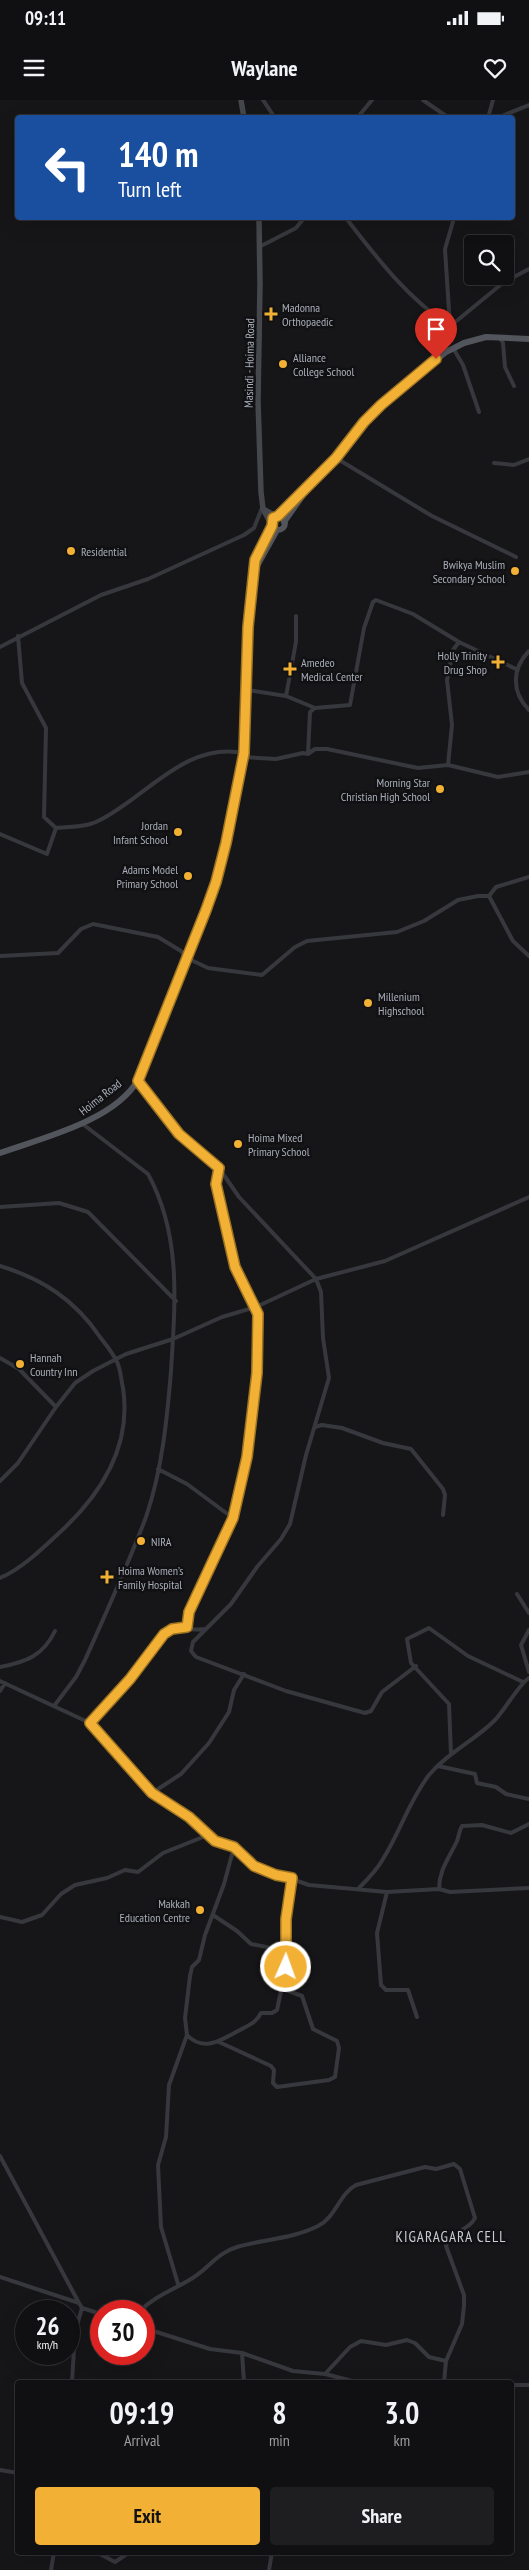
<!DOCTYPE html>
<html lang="en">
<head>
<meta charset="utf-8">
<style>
  :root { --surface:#101012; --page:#1e1e20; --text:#f1f3f6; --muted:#9c9d9f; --line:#303032; --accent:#f2b134 }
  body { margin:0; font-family:"PT Sans Narrow",sans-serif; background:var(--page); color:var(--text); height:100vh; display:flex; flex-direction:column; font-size:19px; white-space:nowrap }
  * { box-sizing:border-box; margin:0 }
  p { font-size:16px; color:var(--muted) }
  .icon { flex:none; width:28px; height:28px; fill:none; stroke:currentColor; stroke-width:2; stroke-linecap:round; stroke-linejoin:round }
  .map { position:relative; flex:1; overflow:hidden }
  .side { position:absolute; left:15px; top:2280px; width:499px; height:175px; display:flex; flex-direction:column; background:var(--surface); border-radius:5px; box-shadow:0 5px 20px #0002,0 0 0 1px var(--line) }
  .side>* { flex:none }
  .top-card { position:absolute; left:15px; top:15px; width:500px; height:105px; border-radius:5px; box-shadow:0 5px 20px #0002,0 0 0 1px var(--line); background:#1a4fa0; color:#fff; overflow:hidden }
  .buttons { position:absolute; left:464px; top:135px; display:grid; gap:10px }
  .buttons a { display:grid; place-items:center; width:50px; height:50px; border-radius:5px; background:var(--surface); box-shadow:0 5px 20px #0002,0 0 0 1px var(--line); font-size:25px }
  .speed { position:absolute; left:15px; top:2200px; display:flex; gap:10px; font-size:25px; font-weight:700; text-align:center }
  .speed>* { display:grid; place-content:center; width:65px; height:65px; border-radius:50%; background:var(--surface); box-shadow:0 5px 20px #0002,0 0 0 1px var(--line); line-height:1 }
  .speed small { font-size:12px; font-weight:400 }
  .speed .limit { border:8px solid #d22; background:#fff; color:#111 }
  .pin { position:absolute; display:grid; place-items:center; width:42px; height:42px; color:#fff; margin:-51px -21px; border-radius:50% 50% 50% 0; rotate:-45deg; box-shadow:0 0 5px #0007 }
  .pin .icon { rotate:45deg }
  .me { position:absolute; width:55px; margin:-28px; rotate:2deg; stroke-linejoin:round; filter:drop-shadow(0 0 4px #0008) }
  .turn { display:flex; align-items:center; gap:18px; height:105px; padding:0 20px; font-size:22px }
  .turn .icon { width:65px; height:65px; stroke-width:2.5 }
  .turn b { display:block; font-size:35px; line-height:42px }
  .eta { display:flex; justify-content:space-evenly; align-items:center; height:85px; text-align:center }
  .eta b { font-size:30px; font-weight:800; line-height:35px }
  .cta { display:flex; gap:10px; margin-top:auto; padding:10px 20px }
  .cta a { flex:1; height:58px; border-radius:5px; background:var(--accent); color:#111; font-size:20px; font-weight:800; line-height:58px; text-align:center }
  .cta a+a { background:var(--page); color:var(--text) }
  .status { display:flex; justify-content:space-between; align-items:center; height:35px; padding:0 25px; background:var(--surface); direction:ltr }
  .status svg { height:14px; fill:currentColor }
  header { display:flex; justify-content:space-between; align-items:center; height:65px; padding:0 20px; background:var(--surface); font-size:22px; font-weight:800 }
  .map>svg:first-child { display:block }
</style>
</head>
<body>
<div class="status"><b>09:11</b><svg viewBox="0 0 49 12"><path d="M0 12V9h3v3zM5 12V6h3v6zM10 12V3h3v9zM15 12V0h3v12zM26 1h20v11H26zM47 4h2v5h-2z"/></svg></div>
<header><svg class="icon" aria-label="menu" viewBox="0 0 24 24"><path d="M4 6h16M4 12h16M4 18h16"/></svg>Waylane<svg class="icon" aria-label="heart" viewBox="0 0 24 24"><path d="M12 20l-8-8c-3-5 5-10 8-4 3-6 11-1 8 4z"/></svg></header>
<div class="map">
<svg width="529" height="2470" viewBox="0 0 529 2470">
  <rect width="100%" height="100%" fill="#161618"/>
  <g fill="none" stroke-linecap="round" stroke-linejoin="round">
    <path stroke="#37383d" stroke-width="4" d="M 263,0 L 275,18
      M 423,0 L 449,18
      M 357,18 L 372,0
      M 488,18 L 493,0
      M 497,18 L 529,5
      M 346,118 C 377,158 407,198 450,226
      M 259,147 L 296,128 L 304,118
      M 448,228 L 504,182 L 529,169
      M 500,238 L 503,243 L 505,267 L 514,286
      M 453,248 L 463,265 L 479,312
      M 446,252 L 447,229 L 450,226 L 445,149 L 454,118
      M 336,358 L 432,416 L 516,457
      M 494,363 L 514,365 L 529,359
      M 18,536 L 22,583 L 46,628 L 44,717 L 56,728 C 69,727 87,727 98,721 C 145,699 184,641 244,653
      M 0,547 L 101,495 L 148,479 L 244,435 L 254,428 L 262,408
      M 529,551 C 512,568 511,592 529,610
      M 247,590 L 286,596 L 315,608 L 310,612 L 308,654
      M 286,596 L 296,542 L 296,516
      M 315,608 L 350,605 L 364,528 L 373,502 L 376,500 L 413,514 L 459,542 L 516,569
      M 243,657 L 276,659 L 303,653 L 308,654 L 315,649 L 327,649 L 418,668 L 448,665 L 498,677 L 529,672
      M 448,665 L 452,625 L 447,580 L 453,550 L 459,542
      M 0,734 L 47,754 L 56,728
      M 489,796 L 513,841 L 529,856
      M 0,856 L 58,853 L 81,829 L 93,824 L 158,837 L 181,851 L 187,858 L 208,868 L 262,875 L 295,847 L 307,841 L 397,832 L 424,821 L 458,800 L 478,796 L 489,796 L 496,787 L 529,777
      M 0,1107 L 59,1103 L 88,1112 L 176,1201
      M 0,1166 C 43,1179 75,1200 100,1237 C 106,1245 113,1253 117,1262 C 121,1270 121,1280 123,1288 C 132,1347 100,1396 58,1434 C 41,1450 21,1469 0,1478
      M 0,1258 L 19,1269 L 56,1307
      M 315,1327 L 322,1325 L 342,1328 L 383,1343 L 411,1349 L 443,1389 L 445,1395 L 443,1415
      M 158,1369 L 187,1384 L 233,1418
      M 0,1381 L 18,1363 L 56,1307 L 75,1283 L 93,1271 L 126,1254 L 173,1239 L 222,1217 L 256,1207 L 316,1179 L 385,1161 L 529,1097
      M 517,1494 L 529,1513
      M 187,1527 L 189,1513 L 233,1418 L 247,1357 L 257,1273 L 258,1214 L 235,1167 L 216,1084 L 219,1069
      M 206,1529 L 193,1542 L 191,1551 L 196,1557 L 286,1591 L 365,1613 L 371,1611 L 382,1592 L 416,1566
      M 529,1530 L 521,1545 L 529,1572
      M 0,1567 C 26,1562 43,1556 55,1531
      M 0,1581 L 90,1623 L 152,1693 L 189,1717 L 215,1741 L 234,1747 L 254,1766 L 309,1785 L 387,1792 L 439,1789 L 450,1792 L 529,1788
      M 0,1591 L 5,1583
      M 54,1606 L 76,1577 L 85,1560 C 106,1513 128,1465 146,1417 C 162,1370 167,1320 171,1271 C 175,1204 182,1136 148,1074 L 84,1025
      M 90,1623 L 130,1579 L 163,1534 C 179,1525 190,1531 206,1529 L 231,1504 L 257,1467 L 281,1439 L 290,1424 L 306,1355 L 329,1278 L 323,1238 L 321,1192 L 316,1179 L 239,1097 L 219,1068 L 167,1021 L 138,981
      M 451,1654 L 449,1604 L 411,1563 L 407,1539 L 429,1528 L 468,1556 L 523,1582
      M 438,1666 L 475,1674 L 477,1683 L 496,1687 L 506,1694 L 529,1699
      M 152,1693 L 181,1674 L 209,1643 L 229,1612 L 234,1590 L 244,1574
      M 359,1788 C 368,1779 377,1770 383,1759 C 400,1732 409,1701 429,1675 C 448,1652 476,1640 496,1619 C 505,1609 521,1582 529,1578
      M 439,1789 C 439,1770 449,1758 457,1741 C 459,1736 459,1731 462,1726 L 482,1725 L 511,1733 L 529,1724
      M 387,1792 L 377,1833 L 381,1885 L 386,1890 L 408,1890 L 417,1917
      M 213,1815 L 237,1831 L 251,1844 L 287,1851
      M 0,1817 L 22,1822 L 42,1815 L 61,1794 L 75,1785 L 107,1778 L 125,1770 L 138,1772 L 163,1753 L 208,1735
      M 187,1935 C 204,1953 222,1939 240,1930 C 249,1925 256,1923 261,1913 L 272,1913 L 277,1910 L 286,1867 L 286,1819 L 292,1778
      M 219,1942 L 271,1966 L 274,1970 L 273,1983 L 277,1987 L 329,1980 L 335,1977 L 339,1948 L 337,1941 L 313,1929 L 302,1896 L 283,1889
      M 0,2056 L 79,2203
      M 0,2177 L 79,2203 L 82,2208 L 101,2214
      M 178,2184 L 161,2127 L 158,2065 L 166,2037 L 169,1985 L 187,1935 L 185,1918 L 190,1876 L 192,1867 L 199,1860 L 205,1835 L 224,1784 L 234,1747
      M 140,2211 C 155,2196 173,2190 191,2179 C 208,2169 217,2153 237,2147 C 264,2139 292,2139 318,2126 C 336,2117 339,2094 356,2085 L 425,2067 L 436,2069 L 454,2064 L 460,2069 L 475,2118 C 469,2131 450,2131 446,2146 L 464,2195 L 464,2206 L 462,2224 L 446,2261 L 444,2282
      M 144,2228 L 210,2249 L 242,2253 L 293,2271 L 325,2274 L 356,2282
      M 242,2253 L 244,2282
      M 325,2274 L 350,2247 L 361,2241 L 386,2245 L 407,2240 L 415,2243 L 429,2257 L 446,2261
      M 72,2282 L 75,2232 L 82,2208
      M 511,2285 L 529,2285
      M 0,2370 L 18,2373
      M 96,2452 L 115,2462 L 130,2452
      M 51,2470 L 54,2452
      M 269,2470 L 272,2452"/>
    <path stroke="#45474d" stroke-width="5.5" d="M 241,0 L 244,18
      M 259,118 L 260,184 L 258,301 L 261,392 L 263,409 L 271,424
      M 263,409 L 276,416"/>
    <path stroke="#53555c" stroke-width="6" d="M 278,416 L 336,358 L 364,322 L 381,305 L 446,252 L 464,243 L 486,237 L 529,239
      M271 423a7 7 0 1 1 14 0a7 7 0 1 1-14 0Z
      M 284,422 L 306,391
      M 257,466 L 277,430
      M 0,1053 C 42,1038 114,1021 138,980 C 143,973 145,963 149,955 L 216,781 L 237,699 L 244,653 L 250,510 L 255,460 L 272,426"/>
  </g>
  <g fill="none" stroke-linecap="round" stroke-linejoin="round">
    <defs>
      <path id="route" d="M 286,1867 L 286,1819 L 292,1778 L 276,1775 L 254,1766 L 234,1747 L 215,1741 L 189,1717 L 152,1693 L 90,1623 L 130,1579 L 164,1534 L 172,1529 L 187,1527 L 189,1512 L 233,1418 L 247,1357 L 257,1273 L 258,1214 L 235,1167 L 216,1084 L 219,1068 L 179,1034 L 138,981 L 206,810 L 216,782 L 226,743 L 244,653 L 248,527 L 255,460 L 272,426 L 273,418 L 278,416 L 336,358 L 364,322 L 381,305 L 436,259"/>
    </defs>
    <use href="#route" stroke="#9d7322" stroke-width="12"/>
    <use href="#route" stroke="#f2b134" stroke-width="9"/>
  </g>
  <g fill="#f2b134" stroke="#111113" stroke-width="2">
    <path d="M268.5 206.5h5v5h5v5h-5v5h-5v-5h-5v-5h5z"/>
    <circle cx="283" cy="264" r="5"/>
    <circle cx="71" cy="451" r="5"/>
    <circle cx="515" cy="471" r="5"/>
    <path d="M495.5 554.5h5v5h5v5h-5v5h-5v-5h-5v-5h5z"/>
    <path d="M287.5 561.5h5v5h5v5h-5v5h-5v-5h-5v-5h5z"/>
    <circle cx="440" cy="689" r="5"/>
    <circle cx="178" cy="732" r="5"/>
    <circle cx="188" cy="776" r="5"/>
    <circle cx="368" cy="903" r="5"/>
    <circle cx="238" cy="1044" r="5"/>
    <circle cx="20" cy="1264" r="5"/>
    <circle cx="141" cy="1441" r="5"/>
    <path d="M104.5 1469.5h5v5h5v5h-5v5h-5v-5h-5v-5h5z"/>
    <circle cx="200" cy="1810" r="5"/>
  </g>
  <g text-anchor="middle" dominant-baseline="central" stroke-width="5" stroke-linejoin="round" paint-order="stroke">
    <g font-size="12" fill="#a8adb8" stroke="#111113" text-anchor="start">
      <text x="282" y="207">Madonna<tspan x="282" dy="14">Orthopaedic</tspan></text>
      <text x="293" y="257">Alliance<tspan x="293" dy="14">College School</tspan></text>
      <text x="81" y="451">Residential</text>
      <text x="505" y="464" text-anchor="end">Bwikya Muslim<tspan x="505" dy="14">Secondary School</tspan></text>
      <text x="487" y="555" text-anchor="end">Holly Trinity<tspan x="487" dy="14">Drug Shop</tspan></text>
      <text x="301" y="562">Amedeo<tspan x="301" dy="14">Medical Center</tspan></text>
      <text x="430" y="682" text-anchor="end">Morning Star<tspan x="430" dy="14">Christian High School</tspan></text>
      <text x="168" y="725" text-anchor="end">Jordan<tspan x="168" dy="14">Infant School</tspan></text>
      <text x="178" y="769" text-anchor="end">Adams Model<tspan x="178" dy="14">Primary School</tspan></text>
      <text x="378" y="896">Millenium<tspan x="378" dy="14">Highschool</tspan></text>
      <text x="248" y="1037">Hoima Mixed<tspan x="248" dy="14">Primary School</tspan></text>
      <text x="30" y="1257">Hannah<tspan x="30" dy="14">Country Inn</tspan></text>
      <text x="151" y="1441">NIRA</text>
      <text x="118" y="1470">Hoima Women’s<tspan x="118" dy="14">Family Hospital</tspan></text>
      <text x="190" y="1803" text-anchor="end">Makkah<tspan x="190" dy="14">Education Centre</tspan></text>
    </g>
    <g font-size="12" fill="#a8adb8" stroke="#111113">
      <text transform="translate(249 263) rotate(-89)">Masindi - Hoima Road</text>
      <text transform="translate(100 997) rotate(-38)">Hoima Road</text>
    </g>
    <g font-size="15" letter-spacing="1" fill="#c9ccd4" stroke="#111113">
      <text x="451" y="2136">KIGARAGARA CELL</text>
    </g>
  </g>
</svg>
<div class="buttons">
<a><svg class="icon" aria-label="search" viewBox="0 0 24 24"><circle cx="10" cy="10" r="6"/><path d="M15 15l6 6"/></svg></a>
</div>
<div class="speed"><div>26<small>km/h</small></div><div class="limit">30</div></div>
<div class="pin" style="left:436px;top:259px;background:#d93025"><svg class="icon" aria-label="arrive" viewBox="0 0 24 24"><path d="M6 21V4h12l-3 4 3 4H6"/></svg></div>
<svg class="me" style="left:286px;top:1867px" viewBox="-20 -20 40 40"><circle r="17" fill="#f2b134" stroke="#fff" stroke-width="3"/><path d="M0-11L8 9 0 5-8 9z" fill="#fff"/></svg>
<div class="top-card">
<div class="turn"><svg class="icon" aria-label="left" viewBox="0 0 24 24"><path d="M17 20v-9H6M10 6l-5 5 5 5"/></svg><div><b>140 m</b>Turn left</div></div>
</div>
<section class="side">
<div class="eta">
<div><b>09:19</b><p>Arrival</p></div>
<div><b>8</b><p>min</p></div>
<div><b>3.0</b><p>km</p></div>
</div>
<div class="cta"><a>Exit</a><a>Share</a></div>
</section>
</div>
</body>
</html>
